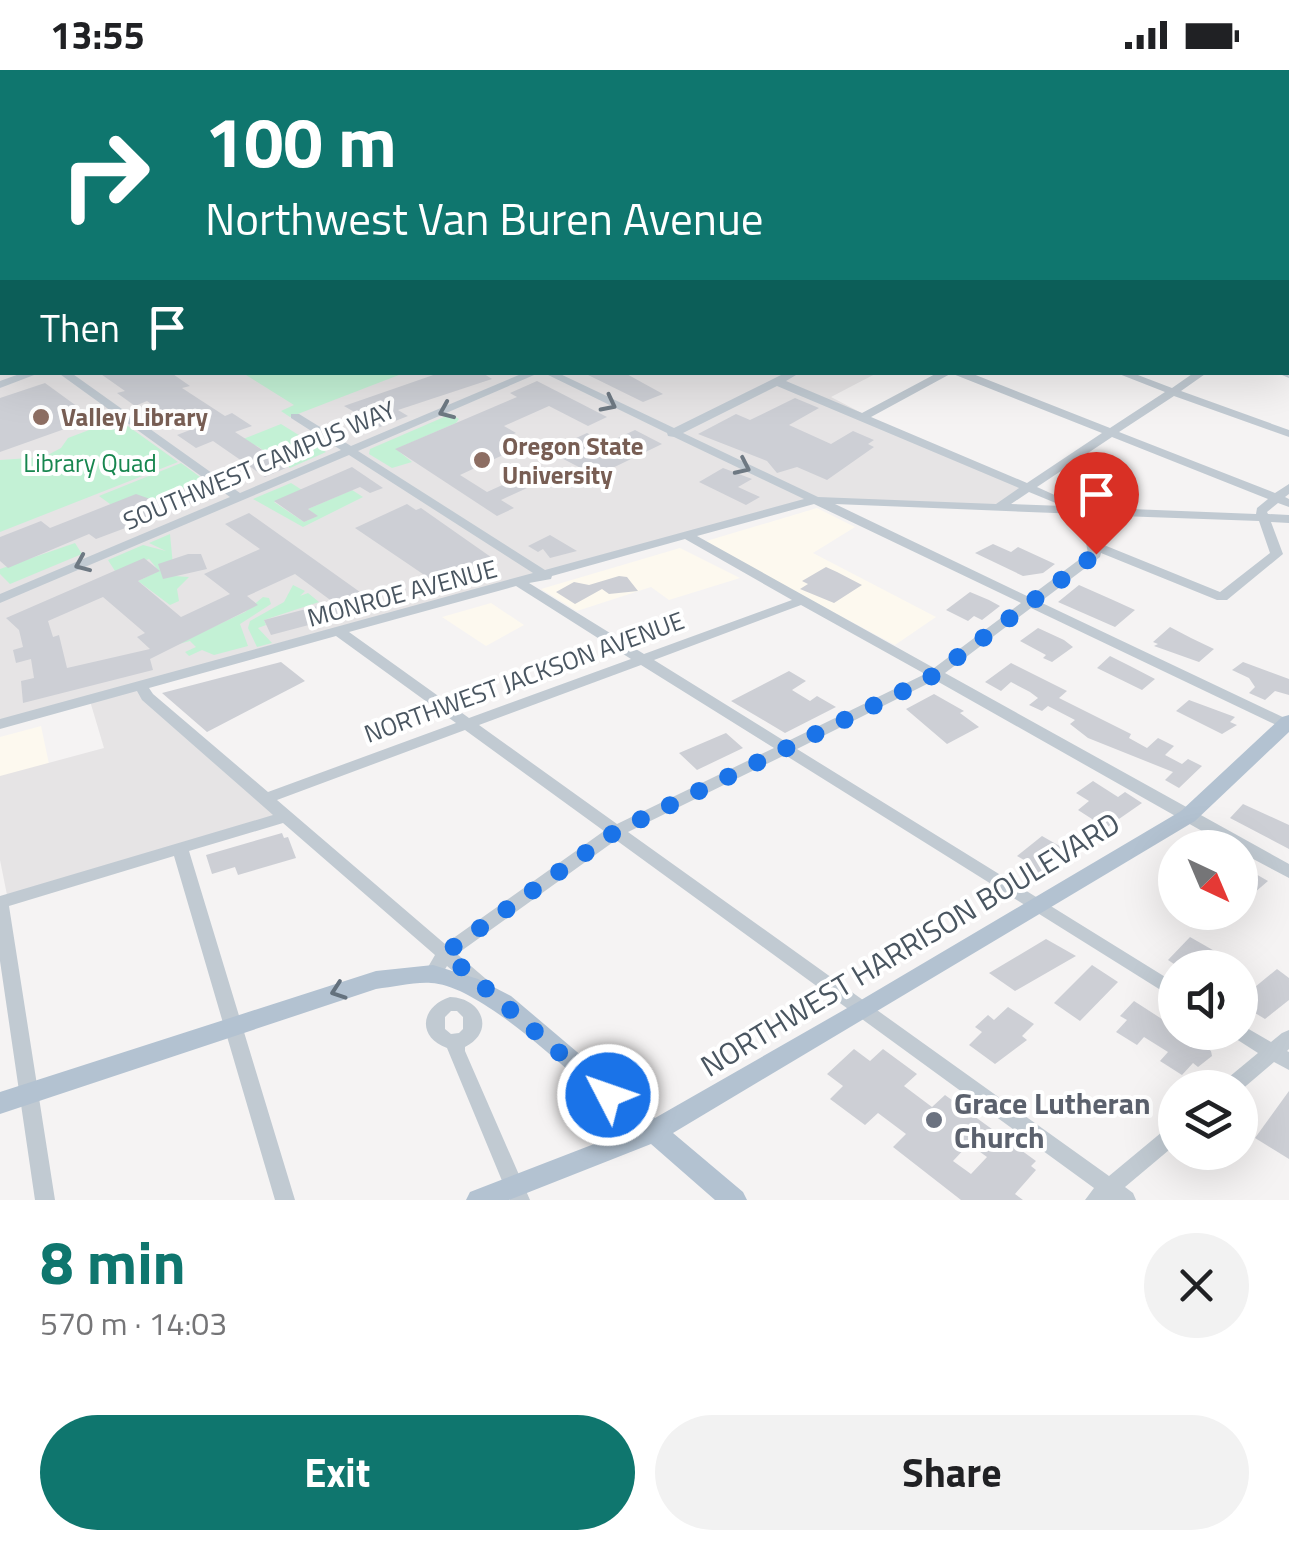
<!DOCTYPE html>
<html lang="en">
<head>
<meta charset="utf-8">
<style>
  :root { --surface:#fff; --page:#f2f2f2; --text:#202124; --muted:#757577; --accent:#0f766e }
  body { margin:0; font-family:"Titillium Web",sans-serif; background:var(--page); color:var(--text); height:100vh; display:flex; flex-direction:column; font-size:38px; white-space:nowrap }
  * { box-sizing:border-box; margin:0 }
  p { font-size:32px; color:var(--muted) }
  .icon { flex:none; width:55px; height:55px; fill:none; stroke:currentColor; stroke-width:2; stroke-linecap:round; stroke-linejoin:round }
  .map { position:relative; height:1130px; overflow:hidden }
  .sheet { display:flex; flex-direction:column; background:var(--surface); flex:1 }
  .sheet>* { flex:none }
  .hud { position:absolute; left:0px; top:0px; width:1290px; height:305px; box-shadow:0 10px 40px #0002; background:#0f766e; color:#fff; overflow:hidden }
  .needle { width:65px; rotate:136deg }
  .fabs { position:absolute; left:1158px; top:760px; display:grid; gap:20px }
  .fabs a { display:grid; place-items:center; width:100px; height:100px; border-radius:50%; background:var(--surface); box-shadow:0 10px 40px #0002; font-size:50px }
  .pin { position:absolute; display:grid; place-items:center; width:85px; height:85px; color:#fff; margin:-102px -42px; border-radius:50% 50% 50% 0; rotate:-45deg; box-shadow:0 0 10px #0007 }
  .pin .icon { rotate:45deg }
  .me { position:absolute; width:110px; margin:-55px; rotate:311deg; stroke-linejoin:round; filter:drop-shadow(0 0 8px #0008) }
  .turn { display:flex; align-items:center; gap:35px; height:210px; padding:0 40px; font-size:45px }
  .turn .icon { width:130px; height:130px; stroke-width:2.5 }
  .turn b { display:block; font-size:70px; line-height:85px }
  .then { display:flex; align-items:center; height:95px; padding:0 40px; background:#0003; gap:20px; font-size:38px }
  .round { display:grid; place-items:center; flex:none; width:105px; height:105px; border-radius:52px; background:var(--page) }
  .overview { display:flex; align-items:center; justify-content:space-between; height:170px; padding:0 40px }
  h1 { font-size:60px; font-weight:700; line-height:75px; color:var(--accent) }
  .primary-button { display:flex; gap:20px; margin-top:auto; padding:20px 40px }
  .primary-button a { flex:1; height:115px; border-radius:60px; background:var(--accent); color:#fff; font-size:40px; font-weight:700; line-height:115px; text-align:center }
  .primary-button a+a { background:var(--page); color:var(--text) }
  .status { display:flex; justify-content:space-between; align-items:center; height:70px; padding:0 50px; background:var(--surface); direction:ltr }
  .status svg { height:28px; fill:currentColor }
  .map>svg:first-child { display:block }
</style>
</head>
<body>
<div class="status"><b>13:55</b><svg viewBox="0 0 49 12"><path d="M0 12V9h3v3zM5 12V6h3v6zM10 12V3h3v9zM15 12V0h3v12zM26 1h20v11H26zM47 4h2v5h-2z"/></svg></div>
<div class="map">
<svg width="1289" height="1130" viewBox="0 0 1289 1130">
  <rect width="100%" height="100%" fill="#f5f3f3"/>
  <path fill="#fdf9ef" d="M 817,438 L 855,457 L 813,483 L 936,547 L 895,575 L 703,472 Z
    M 680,478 L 740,508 L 669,530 L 651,517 L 577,541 L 541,519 Z
    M 491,533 L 524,555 L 486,576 L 442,547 Z
    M 41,656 L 49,694 L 0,707 L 0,667 Z"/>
  <path fill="#e6e4e5" d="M 0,0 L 1289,0 L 1289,154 L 1288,2 L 2,2 L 2,302 L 877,303 L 831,327 L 904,365 L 1023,415 L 999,435 L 815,428 L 261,578 L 144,617 L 286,744 L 7,825 L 0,790 L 0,706 L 104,678 L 90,631 L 0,654 Z"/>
  <path fill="#c3f1d5" d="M 243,303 L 404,303 L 290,347 L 281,341 L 294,335 Z
    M 451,344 L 459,349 L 456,353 L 396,379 L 412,392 L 392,398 L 369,384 L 370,379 Z
    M 118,349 L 178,392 L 0,462 L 0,390 L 44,387 L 61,378 L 68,368 Z
    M 281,354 L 326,382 L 290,398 L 257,376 L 238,371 Z
    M 181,393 L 211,415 L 193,422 L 186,417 L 153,430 L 110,434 L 99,426 Z
    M 291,413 L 302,420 L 274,432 L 304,452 L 317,446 L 308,439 L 352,420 L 363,427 L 303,457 L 253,429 Z
    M 170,464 L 174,506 L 189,507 L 177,519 L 179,531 L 170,535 L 138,511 L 159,501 L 145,484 L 149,489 L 115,501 L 108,490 L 143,475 L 166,481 L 149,473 Z
    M 75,473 L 82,484 L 10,514 L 0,504 L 0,499 Z
    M 293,515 L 305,521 L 300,526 L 308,523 L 319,532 L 264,550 L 266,555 L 258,558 L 272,573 L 257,577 L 248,558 L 250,551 L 284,532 Z
    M 263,527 L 269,528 L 271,534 L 240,554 L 248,576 L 214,585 L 202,580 L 189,586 L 185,582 L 196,577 L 190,571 L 175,575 L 245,542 Z"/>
  <path fill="#cdcfd5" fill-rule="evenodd" d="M 98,302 L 170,302 L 190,316 L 182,318 L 225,346 L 232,343 L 252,356 L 235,362 L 288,397 L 265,407 L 213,371 L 196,378 L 177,365 L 190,360 L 147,331 L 135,336 L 117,323 L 125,321 Z
    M 442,302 L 481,302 L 492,309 L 398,340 L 408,346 L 380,357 L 344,336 Z
    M 582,302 L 623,302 L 663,324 L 643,332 Z
    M 537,311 L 607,347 L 588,356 L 549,336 L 504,356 L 516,363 L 500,370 L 516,379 L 460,405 L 487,422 L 526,404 L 540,412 L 501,430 L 514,438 L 497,446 L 395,379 L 517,327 L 510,323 Z
    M 45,313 L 78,337 L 72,339 L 87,351 L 0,382 L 0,328 Z
    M 795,328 L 819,338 L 789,355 L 831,374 L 853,361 L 874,370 L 868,374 L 874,377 L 827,410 L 797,397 L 777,403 L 767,391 L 698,364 L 736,344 L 750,350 Z
    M 635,360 L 662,374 L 596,406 L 548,381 L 587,363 L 607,373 Z
    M 352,397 L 383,418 L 370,423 L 360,417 L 308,439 L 318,446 L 304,452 L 274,431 Z
    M 723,398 L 752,409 L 738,417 L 760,427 L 746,435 L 699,412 Z
    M 186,417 L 203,429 L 96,469 L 89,464 L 8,498 L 0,491 L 0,467 L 41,451 L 50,458 L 136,424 L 153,430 Z
    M 407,434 L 416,440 L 421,438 L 498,492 L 445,519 L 355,458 Z
    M 249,443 L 374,532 L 369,539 L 271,565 L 264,550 L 333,532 L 295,504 L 247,526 L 258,535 L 150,589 L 153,600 L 23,633 L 21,611 L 34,608 L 31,589 L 16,593 L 13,580 L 23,577 L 19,560 L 6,548 L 144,488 L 160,501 L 138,511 L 181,547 L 230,524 L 204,504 L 260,479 L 225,454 ZM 103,527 L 145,563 L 137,567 L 150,579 L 67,598 L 59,565 L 53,567 L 48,551 Z
    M 550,465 L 577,481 L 550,488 L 543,479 L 538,482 L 528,476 Z
    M 993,474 L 1011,482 L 1018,477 L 1055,494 L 1043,503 L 1023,506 L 975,483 Z
    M 188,484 L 201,484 L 207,499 L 163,509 L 158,494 Z
    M 826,497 L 837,502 L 862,515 L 834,533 L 800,519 L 808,514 L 802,511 Z
    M 619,506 L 627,507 L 638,521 L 609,524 L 602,519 L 575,534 L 556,522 L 574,512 L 589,515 Z
    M 1079,515 L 1113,530 L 1135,540 L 1115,557 L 1058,532 Z
    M 970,522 L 989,530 L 1000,536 L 982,550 L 974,546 L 968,551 L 946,540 Z
    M 1170,557 L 1191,568 L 1214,579 L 1199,592 L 1154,576 L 1158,574 L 1153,572 Z
    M 1038,558 L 1064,570 L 1073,577 L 1052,592 L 1043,588 L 1046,585 L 1020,571 Z
    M 1110,586 L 1130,596 L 1155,609 L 1142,620 L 1097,598 Z
    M 281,592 L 305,611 L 207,662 L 162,623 Z
    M 1243,592 L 1289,609 L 1289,625 L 1275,621 L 1265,630 L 1249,623 L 1255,617 L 1249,608 L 1232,600 Z
    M 1011,593 L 1067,621 L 1059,628 L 1131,664 L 1129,668 L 1147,678 L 1158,668 L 1174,676 L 1165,685 L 1182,694 L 1188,689 L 1202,696 L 1179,718 L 1165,710 L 1173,702 L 1088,668 L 1070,654 L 1075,650 L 1048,636 L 1042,641 L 1029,635 L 1038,628 L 1030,622 L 1011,612 L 1001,621 L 985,612 Z
    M 789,601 L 806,611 L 792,620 L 810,631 L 817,626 L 836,637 L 785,663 L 731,631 Z
    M 934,624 L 964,641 L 960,643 L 979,657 L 947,674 L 906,639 Z
    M 1189,630 L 1235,647 L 1230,652 L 1237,655 L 1222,664 L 1176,641 Z
    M 726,663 L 743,678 L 697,700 L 679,683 Z
    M 1093,711 L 1118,727 L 1125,722 L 1142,733 L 1106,758 L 1078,740 L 1089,731 L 1076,723 Z
    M 1243,734 L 1289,755 L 1289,779 L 1230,748 Z
    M 282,763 L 284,768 L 288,767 L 296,788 L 238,805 L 235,797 L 212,804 L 206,785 Z
    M 1042,766 L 1063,778 L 1040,803 L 1031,805 L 1017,797 L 1024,790 L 1017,786 Z
    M 1240,795 L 1268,811 L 1240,835 Z
    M 1190,867 L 1218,883 L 1211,890 L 1222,898 L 1180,898 L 1168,890 Z
    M 1046,869 L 1076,886 L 1015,921 L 989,903 Z
    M 1092,895 L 1118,912 L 1080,951 L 1054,933 Z
    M 1277,899 L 1289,908 L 1289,930 L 1265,949 L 1240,934 L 1240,908 L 1255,917 Z
    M 1134,931 L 1165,951 L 1168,948 L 1175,952 L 1175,962 L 1182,962 L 1211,981 L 1212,986 L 1198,997 L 1193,993 L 1182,1005 L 1160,991 L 1168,982 L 1144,967 L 1137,975 L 1116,962 L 1127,950 L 1120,946 Z
    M 1008,937 L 1034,954 L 1022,966 L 1027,970 L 995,994 L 969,975 L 982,962 L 975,957 L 988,945 L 994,950 Z
    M 854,979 L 870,991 L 883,979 L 917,1004 L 904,1016 L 932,1037 L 945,1025 L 1036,1091 L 1031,1096 L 1036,1100 L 1015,1124 L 1023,1130 L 961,1130 L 893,1077 L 906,1064 L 878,1043 L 865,1055 L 830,1029 L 843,1016 L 827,1004 ZM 969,1074 L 987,1087 L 971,1104 L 953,1091 Z
    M 1289,1021 L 1289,1089 L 1255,1068 Z"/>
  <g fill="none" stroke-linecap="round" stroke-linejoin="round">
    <path fill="#c1cad2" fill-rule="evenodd" d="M 0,37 L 2,37 L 2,42 L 0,42 Z
      M 0,71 L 2,71 L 2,76 L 0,76 Z
      M 1288,116 L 1289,116 L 1289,120 L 1288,120 Z
      M 2,135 L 2,141 L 0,142 L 0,136 Z
      M 0,148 L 2,148 L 2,153 L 0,154 Z
      M 1288,152 L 1289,152 L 1289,158 L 1288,158 Z
      M 1288,200 L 1289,200 L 1289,206 L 1288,206 Z
      M 1288,301 L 1289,308 L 1275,302 L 1288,302 Z
      M 25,302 L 42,302 L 0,318 L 0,311 Z
      M 57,302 L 70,302 L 240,423 L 341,380 L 291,348 L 291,344 L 299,344 L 351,376 L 526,302 L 541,302 L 358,381 L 545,500 L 804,429 L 674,367 L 668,366 L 667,363 L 542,302 L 556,302 L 674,358 L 787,302 L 801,302 L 786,311 L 862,343 L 939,302 L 968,302 L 1110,358 L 1165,322 L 1114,302 L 1130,302 L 1172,318 L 1195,302 L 1208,302 L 1181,321 L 1289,360 L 1289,367 L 1174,326 L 1119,362 L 1275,423 L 1289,414 L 1289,424 L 1285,427 L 1289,429 L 1289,437 L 1278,433 L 1267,442 L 1268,444 L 1289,445 L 1289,453 L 1271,452 L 1283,484 L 1227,530 L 1217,530 L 1101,483 L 1100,487 L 1040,532 L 1289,650 L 1289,661 L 1031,538 L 945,603 L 1289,794 L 1289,808 L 1240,782 L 1240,778 L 1232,778 L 935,610 L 797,679 L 1175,913 L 1175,929 L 785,685 L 628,762 L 1109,1106 L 1168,1057 L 1175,1054 L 1175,1075 L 1125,1117 L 1133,1123 L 1136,1130 L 1085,1130 L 1094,1118 L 616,770 L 457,884 L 493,915 L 496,920 L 493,925 L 487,927 L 481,925 L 447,896 L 439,909 L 433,911 L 427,909 L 424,904 L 435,885 L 283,753 L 189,781 L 295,1130 L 275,1130 L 174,786 L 9,836 L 55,1130 L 35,1130 L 0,891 L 0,826 L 273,745 L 142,630 L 137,621 L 0,659 L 0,649 L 533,503 L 349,385 L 0,533 L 0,524 L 230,427 ZM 952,303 L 953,304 L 1102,363 L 1027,413 L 871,347 ZM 777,316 L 1019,418 L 996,434 L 818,427 L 683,363 ZM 1112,367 L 1268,429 L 1257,438 L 1256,444 L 1081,437 L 1037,417 ZM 1029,422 L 1063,436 L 1011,434 ZM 814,434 L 1021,533 L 934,598 L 697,466 ZM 835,434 L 1080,444 L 1088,483 L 1029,527 ZM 1092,445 L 1259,451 L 1270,483 L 1220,522 L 1099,473 ZM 685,469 L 792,530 L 644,584 L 529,513 L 551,509 L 552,506 ZM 516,516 L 631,589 L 469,648 L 349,562 ZM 801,535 L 925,604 L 786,672 L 654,590 ZM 336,566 L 456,653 L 268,722 L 153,624 L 149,618 ZM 641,595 L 774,678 L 617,754 L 479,655 ZM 465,660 L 604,761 L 445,874 L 277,730 Z
      M 450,927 C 482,928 496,961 465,977 L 465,981 L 530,1130 L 510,1130 L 447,978 C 416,967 421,936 450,927 ZM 451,941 L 457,941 L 463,947 L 463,959 L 459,963 L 451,964 L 445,959 L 445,947 Z
      M 1240,954 L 1271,972 L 1282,963 L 1289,960 L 1289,979 L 1287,981 L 1289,982 L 1289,1000 L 1274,992 L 1240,1021 L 1240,1018 L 1221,1018 L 1223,1012 L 1258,983 L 1233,967 L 1231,962 L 1240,962 Z"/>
    <path fill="#b3c2d1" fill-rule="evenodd" d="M 1288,90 L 1289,90 L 1289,97 L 1288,97 Z
      M 1289,645 L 1289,662 L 1195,751 L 673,1063 L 743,1122 L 747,1130 L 715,1130 L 651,1074 L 509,1130 L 466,1130 L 470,1122 L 633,1059 C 590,1022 485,915 431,913 C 413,912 394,917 376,919 L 0,1044 L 0,1022 L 376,901 L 433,895 L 478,909 L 511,926 L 655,1048 L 856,933 L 1181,741 L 1282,647 Z"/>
    <defs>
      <path id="rail" d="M 534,2 L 543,0"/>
    </defs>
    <use href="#rail" stroke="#b5b8bd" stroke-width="5"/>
    <use href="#rail" stroke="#fff" stroke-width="2.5" stroke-dasharray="6" stroke-linecap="butt"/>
  </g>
  <defs><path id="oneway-chevron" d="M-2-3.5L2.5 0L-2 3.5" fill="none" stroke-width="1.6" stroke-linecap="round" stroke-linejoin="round" transform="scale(2.5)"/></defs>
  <g stroke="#6e7983">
    <use href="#oneway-chevron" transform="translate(609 334) rotate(27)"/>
    <use href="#oneway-chevron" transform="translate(446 341) rotate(157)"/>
    <use href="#oneway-chevron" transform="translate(743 397) rotate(25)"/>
    <use href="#oneway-chevron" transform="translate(82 494) rotate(157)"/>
  </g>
  <use stroke="#64717d" href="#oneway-chevron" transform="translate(338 921) rotate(161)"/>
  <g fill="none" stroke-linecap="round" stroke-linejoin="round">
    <path stroke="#1a73e8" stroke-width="18" stroke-dasharray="0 32.4" d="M 608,1025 L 445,883 L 615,762 L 928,609 L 1096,484"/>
  </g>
  <g fill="#8d6e63" stroke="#fff" stroke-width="4">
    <circle cx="41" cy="347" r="10"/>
    <circle cx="482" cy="390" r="10"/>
  </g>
  <circle fill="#6b7280" stroke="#fff" stroke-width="4" cx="934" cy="1050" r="10"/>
  <g text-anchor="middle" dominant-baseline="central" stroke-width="8" stroke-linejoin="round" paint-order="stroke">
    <g font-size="25" font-weight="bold" fill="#785e54" stroke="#fff" text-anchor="start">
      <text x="61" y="347">Valley Library</text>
      <text x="502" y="376">Oregon State<tspan x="502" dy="29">University</tspan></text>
    </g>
    <g font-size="25" fill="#17864f" stroke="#fff">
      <text x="90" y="393">Library Quad</text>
    </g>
    <g font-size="25" fill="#4a5661" stroke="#fff">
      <text transform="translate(259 395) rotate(-23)">SOUTHWEST CAMPUS WAY</text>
      <text transform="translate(402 523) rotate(-15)">MONROE AVENUE</text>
      <text transform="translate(524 607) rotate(-20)">NORTHWEST JACKSON AVENUE</text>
    </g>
    <g font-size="30" fill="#4a5661" stroke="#fff">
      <text transform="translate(910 874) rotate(-31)">NORTHWEST HARRISON BOULEVARD</text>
    </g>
    <g font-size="30" font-weight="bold" fill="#5b616d" stroke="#fff" text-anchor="start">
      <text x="954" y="1033">Grace Lutheran<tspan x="954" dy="34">Church</tspan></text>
    </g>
  </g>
</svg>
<div class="fabs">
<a><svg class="needle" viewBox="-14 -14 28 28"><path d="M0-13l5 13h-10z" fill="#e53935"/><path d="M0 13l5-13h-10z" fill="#757577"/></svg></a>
<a><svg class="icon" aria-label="sound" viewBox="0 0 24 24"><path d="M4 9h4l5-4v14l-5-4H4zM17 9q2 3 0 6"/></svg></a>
<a><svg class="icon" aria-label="layers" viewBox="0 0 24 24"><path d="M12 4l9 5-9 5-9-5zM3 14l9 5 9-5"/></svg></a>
</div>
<div class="pin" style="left:1096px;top:484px;background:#d93025"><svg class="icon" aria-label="arrive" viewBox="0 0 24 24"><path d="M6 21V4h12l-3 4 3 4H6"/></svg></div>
<svg class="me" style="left:608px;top:1025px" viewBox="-20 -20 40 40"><circle r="17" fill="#1a73e8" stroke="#fff" stroke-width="3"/><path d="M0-11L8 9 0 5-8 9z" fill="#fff"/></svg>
<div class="hud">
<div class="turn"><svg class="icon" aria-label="right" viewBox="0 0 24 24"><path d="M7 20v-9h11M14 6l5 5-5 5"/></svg><div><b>100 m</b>Northwest Van Buren Avenue</div></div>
<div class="then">Then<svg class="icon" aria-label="arrive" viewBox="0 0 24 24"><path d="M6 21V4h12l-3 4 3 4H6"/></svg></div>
</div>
</div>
<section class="sheet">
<div class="overview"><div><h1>8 min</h1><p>570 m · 14:03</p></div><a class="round"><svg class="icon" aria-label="close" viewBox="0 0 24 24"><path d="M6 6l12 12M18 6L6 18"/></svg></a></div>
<div class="primary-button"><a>Exit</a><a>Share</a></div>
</section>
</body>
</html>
